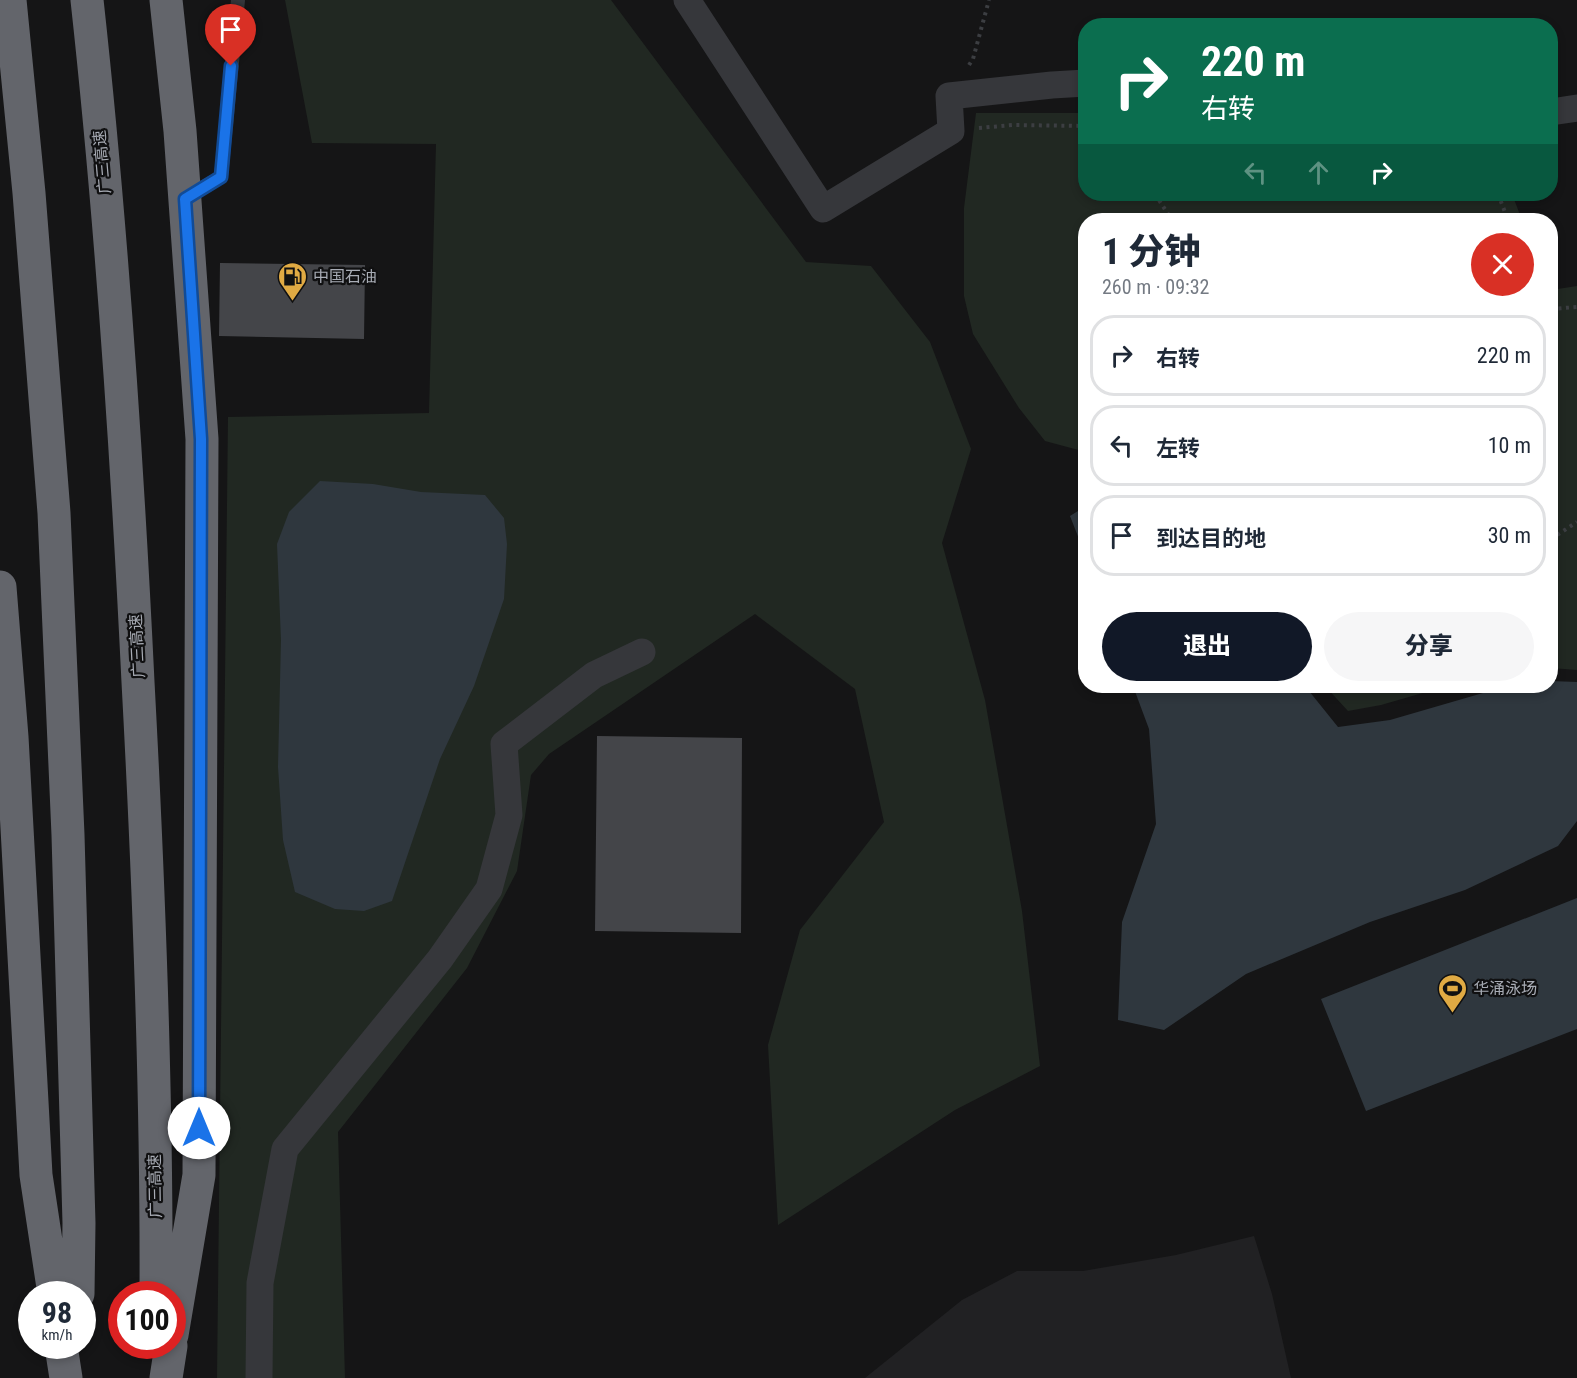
<!DOCTYPE html>
<html lang="zh">
<head>
<meta charset="utf-8">
<style>
  :root { --surface:#fff; --page:#f6f6f7; --text:#1f2937; --muted:#747a83; --line:#e0e1e3; --accent:#111827 }
  body { margin:0; font-family:"Roboto Condensed","Noto Sans SC",sans-serif; background:var(--page); color:var(--text); height:100vh; display:flex; flex-direction:column; font-size:22px; white-space:nowrap }
  * { box-sizing:border-box; margin:0 }
  p { font-size:20px; color:var(--muted) }
  .icon { flex:none; width:33px; height:33px; fill:none; stroke:currentColor; stroke-width:2; stroke-linecap:round; stroke-linejoin:round }
  .map { position:relative; flex:1; overflow:hidden }
  .panel { position:absolute; left:1078px; top:213px; width:480px; height:480px; display:flex; flex-direction:column; background:var(--surface); border-radius:24px; box-shadow:0 3px 9px #0003 }
  .panel>* { flex:none }
  .hud { position:absolute; left:1078px; top:18px; width:480px; height:183px; border-radius:24px; box-shadow:0 3px 9px #0003; background:#0b6e4f; color:#fff; overflow:hidden }
  .speed { position:absolute; left:18px; top:1281px; display:flex; gap:12px; font-size:30px; font-weight:700; text-align:center }
  .speed>* { display:grid; place-content:center; width:78px; height:78px; border-radius:50%; background:var(--surface); box-shadow:0 3px 9px #0003; line-height:1 }
  .speed small { font-size:15px; font-weight:400 }
  .speed .limit { border:9px solid #d22; background:#fff; color:#111 }
  .pin { position:absolute; display:grid; place-items:center; width:51px; height:51px; color:#fff; margin:-62px -26px; border-radius:50% 50% 50% 0; rotate:-45deg; box-shadow:0 0 6px #0007 }
  .pin .icon { rotate:45deg }
  .me { position:absolute; width:66px; margin:-33px; rotate:0deg; stroke-linejoin:round; filter:drop-shadow(0 0 4px #0008) }
  .turn { display:flex; align-items:center; gap:21px; height:126px; padding:0 24px; font-size:27px }
  .turn .icon { width:78px; height:78px; stroke-width:2.5 }
  .turn b { display:block; font-size:42px; line-height:51px }
  .lanes { display:flex; align-items:center; height:57px; padding:0 24px; background:#0003; justify-content:center; gap:30px; direction:ltr }
  .lanes .off { opacity:.35 }
  .round { display:grid; place-items:center; flex:none; width:63px; height:63px; border-radius:32px; background:var(--page) }
  .summary { display:flex; align-items:center; justify-content:space-between; height:102px; padding:0 24px }
  h1 { font-size:36px; font-weight:800; line-height:45px }
  .cta { display:flex; gap:12px; margin-top:auto; padding:12px 24px }
  .cta a { flex:1; height:69px; border-radius:36px; background:var(--accent); color:#fff; font-size:24px; font-weight:800; line-height:69px; text-align:center }
  .cta a+a { background:var(--page); color:var(--text) }
  ul { padding:0; list-style:none }
  li { display:flex; align-items:center; gap:18px; height:81px; margin:0 12px 9px; padding:0 12px; border:3px solid var(--line); border-radius:24px }
  li div { flex:1 }
  li b { display:block; font-size:22px }
  li em { font-style:normal }
  .map>svg:first-child { display:block }
</style>
</head>
<body>
<div class="map">
<svg width="1577" height="1378" viewBox="0 0 1577 1378">
  <rect width="100%" height="100%" fill="#151516"/>
  <path fill="#212123" d="M 1254,1236 L 1272,1294 L 1291,1378 L 865,1378 L 962,1300 L 1017,1271 L 1083,1271 L 1176,1255 Z"/>
  <path fill="#212822" d="M 285,0 L 611,0 L 806,262 L 871,266 L 930,342 L 971,449 L 942,543 L 985,700 L 1022,911 L 1040,1066 L 955,1110 L 778,1225 L 768,1045 L 800,930 L 884,822 L 855,689 L 755,614 L 549,754 L 531,775 L 517,871 L 467,968 L 338,1132 L 345,1378 L 217,1378 L 228,417 L 429,413 L 436,144 L 312,143 Z
    M 976,113 L 1086,113 L 1086,194 L 1512,194 L 1522,220 L 1086,220 L 1086,452 L 1045,441 L 1019,408 L 973,334 L 964,296 L 964,208 Z
    M 1577,286 L 1577,670 L 1551,668 L 1551,290 Z
    M 1325,686 L 1447,686 L 1381,705 L 1348,711 Z"/>
  <path fill="#2f373e" d="M 320,481 L 373,484 L 421,492 L 485,495 L 504,518 L 507,544 L 504,599 L 474,686 L 440,759 L 392,901 L 364,911 L 335,909 L 295,892 L 283,840 L 278,767 L 281,640 L 277,544 L 289,512 Z
    M 1086,506 L 1086,557 L 1070,516 Z
    M 1551,681 L 1577,682 L 1577,821 L 1558,846 L 1465,890 L 1370,922 L 1246,974 L 1164,1030 L 1118,1020 L 1122,922 L 1156,824 L 1149,729 L 1133,686 L 1305,686 L 1338,727 L 1390,720 L 1507,686 L 1551,686 Z
    M 1577,898 L 1577,1029 L 1366,1111 L 1321,999 Z"/>
  <path fill="#444549" d="M 220,263 L 365,265 L 364,339 L 219,336 Z
    M 597,736 L 742,738 L 741,933 L 595,931 Z"/>
  <g fill="none" stroke-linecap="round" stroke-linejoin="round">
    <path stroke="#3c3e42" stroke-width="4" stroke-dasharray="3 4.5" stroke-linecap="butt" d="M 969,65 L 973,59 L 989,0
      M 979,128 L 1013,125 L 1086,126
      M 1155,194 L 1172,220
      M 1498,194 L 1508,220
      M 1551,309 L 1577,307
      M 1551,539 L 1577,522"/>
    <path stroke="#36373b" stroke-width="14" d="M 186,197 L 221,177 L 238,0"/>
    <path stroke="#36373b" stroke-width="27" d="M 687,0 L 823,209 L 951,131 L 949,96 L 1052,85 L 1086,83
      M 1551,112 L 1577,108
      M 259,1378 L 260,1283 L 285,1149 L 440,959 L 489,889 L 509,815 L 504,744 L 594,675 L 642,652"/>
    <path stroke="#63656b" stroke-width="33" d="M 10,0 L 29,193 L 54,513 L 68,835 L 79,1223 L 78,1294
      M 87,0 C 112,227 127,455 138,682 C 149,886 157,1091 156,1294
      M 166,0 L 180,131 L 202,439 L 199,1175 L 172,1335
      M 0,587 L 12,737 L 36,1175 L 54,1294
      M 61,1346 L 66,1378
      M 166,1378 L 171,1346"/>
  </g>
  <g fill="none" stroke-linecap="round" stroke-linejoin="round">
    <defs>
      <path id="route" d="M 199,1128 L 201,439 L 185,199 L 221,177 L 231,66"/>
    </defs>
    <use href="#route" stroke="#114b97" stroke-width="15"/>
    <use href="#route" stroke="#1a73e8" stroke-width="10"/>
  </g>
  <defs>
    <symbol id="fuel-pin" viewBox="-11 -11 22 30"><path d="M0 17L-7.5 6A9.5 9.5 0 1 1 7.5 6Z" fill="#e0aa43" stroke="#101011"/><path d="M-5.5-6h7V0h2V4h1.3V-2.5L3-4.5l.8-.8L6-3V5H2.5V1h-1V6h-7ZM-4.2-4.7v3.2H.2V-4.7Z" fill="#111"/></symbol>
    <symbol id="stadium-pin" viewBox="-11 -11 22 30"><path d="M0 17L-7.5 6A9.5 9.5 0 1 1 7.5 6Z" fill="#e0aa43" stroke="#101011"/><path d="M0-5a6.5 5 0 1 0 0 10a6.5 5 0 1 0 0-10ZM-3.5-1.8h7v3.6h-7Z" fill="#111"/></symbol>
  </defs>
  <g fill-rule="evenodd">
    <use href="#fuel-pin" x="276" y="260" width="33" height="45"/>
    <use href="#stadium-pin" x="1436" y="972" width="33" height="45"/>
  </g>
  <g text-anchor="middle" dominant-baseline="central" stroke-width="4.5" stroke-linejoin="round" paint-order="stroke">
    <g font-size="16" fill="#a8acb5" stroke="#101011">
      <text transform="translate(102 162) rotate(-95)">广三高速</text>
      <text transform="translate(137 646) rotate(-93)">广三高速</text>
      <text transform="translate(155 1186) rotate(-91)">广三高速</text>
    </g>
    <g font-size="16" fill="#a8acb5" stroke="#101011" text-anchor="start">
      <text x="313" y="276">中国石油</text>
      <text x="1473" y="988">华涌泳场</text>
    </g>
  </g>
</svg>
<div class="speed"><div>98<small>km/h</small></div><div class="limit">100</div></div>
<div class="pin" style="left:231px;top:66px;background:#d93025"><svg class="icon" aria-label="arrive" viewBox="0 0 24 24"><path d="M6 21V4h12l-3 4 3 4H6"/></svg></div>
<svg class="me" style="left:199px;top:1128px" viewBox="-20 -20 40 40"><circle r="19" fill="#fff"/><path d="M0-13L10 11 0 6-10 11z" fill="#1a73e8"/></svg>
<div class="hud">
<div class="turn"><svg class="icon" aria-label="right" viewBox="0 0 24 24"><path d="M7 20v-9h11M14 6l5 5-5 5"/></svg><div><b>220 m</b>右转</div></div>
<div class="lanes"><svg class="icon off" aria-label="left" viewBox="0 0 24 24"><path d="M17 20v-9H6M10 6l-5 5 5 5"/></svg><svg class="icon off" aria-label="ahead" viewBox="0 0 24 24"><path d="M12 20V5M6 11l6-6 6 6"/></svg><svg class="icon" aria-label="right" viewBox="0 0 24 24"><path d="M7 20v-9h11M14 6l5 5-5 5"/></svg></div>
</div>
<section class="panel">
<div class="summary"><div><h1>1 分钟</h1><p>260 m · 09:32</p></div><a class="round" style="background:#d93025;color:#fff"><svg class="icon" aria-label="close" viewBox="0 0 24 24"><path d="M6 6l12 12M18 6L6 18"/></svg></a></div>
<ul>
<li><svg class="icon" aria-label="right" viewBox="0 0 24 24"><path d="M7 20v-9h11M14 6l5 5-5 5"/></svg><div><b>右转</b></div><em>220 m</em></li>
<li><svg class="icon" aria-label="left" viewBox="0 0 24 24"><path d="M17 20v-9H6M10 6l-5 5 5 5"/></svg><div><b>左转</b></div><em>10 m</em></li>
<li><svg class="icon" aria-label="arrive" viewBox="0 0 24 24"><path d="M6 21V4h12l-3 4 3 4H6"/></svg><div><b>到达目的地</b></div><em>30 m</em></li>
</ul>
<div class="cta"><a>退出</a><a>分享</a></div>
</section>
</div>
</body>
</html>
